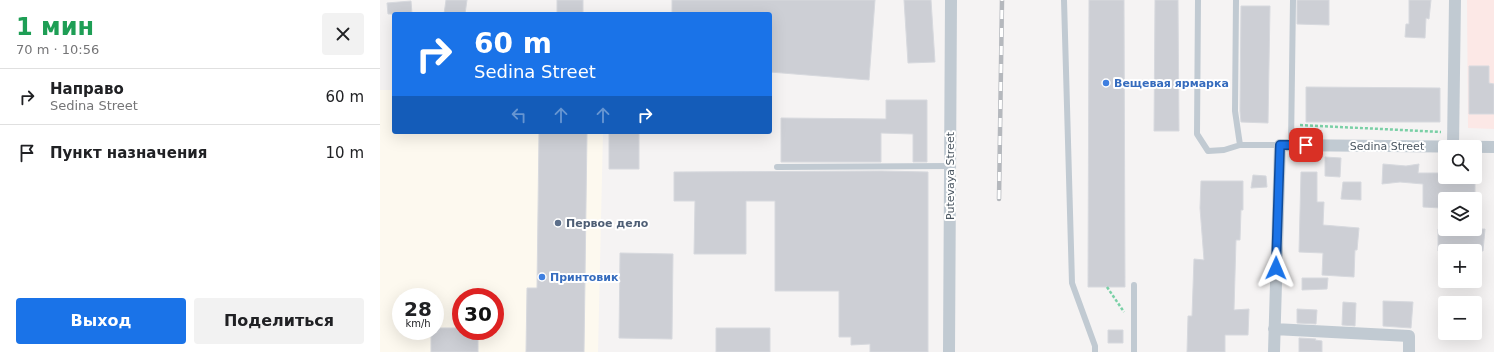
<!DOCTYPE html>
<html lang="ru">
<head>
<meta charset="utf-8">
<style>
  :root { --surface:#fff; --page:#f2f2f2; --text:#202124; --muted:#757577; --line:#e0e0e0; --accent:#1a73e8 }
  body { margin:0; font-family:"DejaVu Sans",sans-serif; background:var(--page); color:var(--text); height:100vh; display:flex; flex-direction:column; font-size:15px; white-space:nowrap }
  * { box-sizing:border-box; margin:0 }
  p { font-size:13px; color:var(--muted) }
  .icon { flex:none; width:22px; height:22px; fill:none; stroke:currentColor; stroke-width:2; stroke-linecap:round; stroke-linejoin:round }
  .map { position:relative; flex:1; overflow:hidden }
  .details { display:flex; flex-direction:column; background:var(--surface); width:380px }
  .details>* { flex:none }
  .hud { position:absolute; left:12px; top:12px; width:380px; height:122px; border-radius:4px; box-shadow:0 4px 16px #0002; background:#1a73e8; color:#fff; overflow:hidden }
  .buttons { position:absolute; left:1058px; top:140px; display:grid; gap:8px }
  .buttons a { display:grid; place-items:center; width:44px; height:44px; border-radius:4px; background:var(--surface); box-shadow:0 4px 16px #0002; font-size:20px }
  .speed { position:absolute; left:12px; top:288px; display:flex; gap:8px; font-size:20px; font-weight:700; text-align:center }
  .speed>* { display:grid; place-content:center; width:52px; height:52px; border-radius:50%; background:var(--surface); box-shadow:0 4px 16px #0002; line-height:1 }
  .speed small { font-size:10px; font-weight:400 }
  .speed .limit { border:6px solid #d22; background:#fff; color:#111 }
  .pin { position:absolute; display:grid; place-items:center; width:34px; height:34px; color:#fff; margin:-17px; border-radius:8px; box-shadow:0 2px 6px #0006 }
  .me { position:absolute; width:44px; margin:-22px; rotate:1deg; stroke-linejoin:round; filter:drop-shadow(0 0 3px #0008) }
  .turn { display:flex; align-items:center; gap:14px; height:84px; padding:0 16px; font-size:18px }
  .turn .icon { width:52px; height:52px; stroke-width:2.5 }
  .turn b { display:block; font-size:28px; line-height:34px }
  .lanes { display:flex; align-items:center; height:38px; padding:0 16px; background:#0003; justify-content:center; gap:20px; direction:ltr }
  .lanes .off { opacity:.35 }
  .round { display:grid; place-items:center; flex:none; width:42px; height:42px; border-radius:4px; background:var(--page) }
  .head { display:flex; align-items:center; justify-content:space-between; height:68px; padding:0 16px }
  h1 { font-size:24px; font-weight:700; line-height:30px; color:#1e9e55 }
  .cta { display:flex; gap:8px; margin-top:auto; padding:8px 16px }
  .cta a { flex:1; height:46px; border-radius:4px; background:var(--accent); color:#fff; font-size:16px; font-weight:700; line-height:46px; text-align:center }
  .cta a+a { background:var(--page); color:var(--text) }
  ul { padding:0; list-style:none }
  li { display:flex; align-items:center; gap:12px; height:56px; padding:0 16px; border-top:1px solid var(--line) }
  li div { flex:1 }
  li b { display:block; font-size:15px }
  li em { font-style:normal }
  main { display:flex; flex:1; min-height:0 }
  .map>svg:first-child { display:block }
</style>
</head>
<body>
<main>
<section class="details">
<div class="head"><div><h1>1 мин</h1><p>70 m · 10:56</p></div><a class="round"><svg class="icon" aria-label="close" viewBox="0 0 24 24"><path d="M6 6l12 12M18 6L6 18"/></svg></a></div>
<ul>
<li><svg class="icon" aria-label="right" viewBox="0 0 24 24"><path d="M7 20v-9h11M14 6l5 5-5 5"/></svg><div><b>Направо</b><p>Sedina Street</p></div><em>60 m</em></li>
<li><svg class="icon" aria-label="arrive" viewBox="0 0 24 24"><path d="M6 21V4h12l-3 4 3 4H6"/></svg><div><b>Пункт назначения</b></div><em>10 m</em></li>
</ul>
<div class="cta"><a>Выход</a><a>Поделиться</a></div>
</section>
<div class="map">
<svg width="1114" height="352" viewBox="0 0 1114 352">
  <rect width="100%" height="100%" fill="#f5f3f3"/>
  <path fill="#fdf9ef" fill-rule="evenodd" d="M 0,90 L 14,90 L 14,132 L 223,132 L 218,352 L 0,352 ZM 21,297 L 55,297 L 55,331 L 21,331 ZM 81,297 L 115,297 L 115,331 L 81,331 Z"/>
  <path fill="#fce8e6" d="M 1087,0 L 1114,0 L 1114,129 L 1088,128 Z"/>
  <path fill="#cdcfd5" stroke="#d7d9de" d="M 66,0 L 87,0 L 85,14 L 64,14 Z
    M 177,0 L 203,0 L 203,14 L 177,14 Z
    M 292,0 L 495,0 L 489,80 L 390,72 L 390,14 L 292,14 Z
    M 524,0 L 551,0 L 555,62 L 528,63 Z
    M 709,0 L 744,0 L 745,287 L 708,287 Z
    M 775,0 L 798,0 L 799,131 L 774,131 Z
    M 917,0 L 949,0 L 949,25 L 917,24 Z
    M 1029,0 L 1051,0 L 1049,19 L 1046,18 L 1045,38 L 1025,37 L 1026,24 L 1029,24 Z
    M 31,1 L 32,14 L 8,14 L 7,3 Z
    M 861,6 L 890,6 L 888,123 L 861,122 L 860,111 Z
    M 1089,66 L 1109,66 L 1109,83 L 1114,84 L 1114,114 L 1089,114 Z
    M 926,87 L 1060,88 L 1060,122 L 926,122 Z
    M 506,100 L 547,100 L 547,162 L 533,162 L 533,134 L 501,133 L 501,162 L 401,162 L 401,118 L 506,119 Z
    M 159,132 L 207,132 L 204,352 L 146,352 L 147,288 L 157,288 Z
    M 229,132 L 259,132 L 259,169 L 229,169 Z
    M 945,157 L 961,158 L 960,177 L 945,176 Z
    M 1003,164 L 1026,166 L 1039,164 L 1038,173 L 1062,173 L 1062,177 L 1095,177 L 1095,195 L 1062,195 L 1061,208 L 1043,207 L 1043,184 L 1020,182 L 1002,184 Z
    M 501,171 L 548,172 L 548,352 L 490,352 L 490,344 L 471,345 L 471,337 L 459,337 L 459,291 L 395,291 L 395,201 L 366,201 L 366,254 L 314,254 L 315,201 L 294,201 L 294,172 Z
    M 921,172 L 937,172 L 937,202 L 944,202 L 943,225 L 979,228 L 977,250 L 975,250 L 974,277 L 942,275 L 943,253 L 919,252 Z
    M 873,175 L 886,176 L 887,187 L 871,188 Z
    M 821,181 L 863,181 L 863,210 L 861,210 L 860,240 L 856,240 L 854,310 L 869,309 L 868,335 L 845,335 L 845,352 L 807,352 L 808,316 L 812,316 L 814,259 L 824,260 L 820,208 Z
    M 963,182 L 981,182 L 981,200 L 961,199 Z
    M 1058,229 L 1105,229 L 1103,251 L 1058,251 Z
    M 240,253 L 293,254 L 292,339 L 239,338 Z
    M 922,278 L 948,278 L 947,289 L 922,290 Z
    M 1003,301 L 1033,302 L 1031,328 L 1003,326 Z
    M 963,302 L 976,303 L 975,326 L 962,325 Z
    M 917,309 L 937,310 L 936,324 L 917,323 Z
    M 55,328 L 81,328 L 81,331 L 98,331 L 98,352 L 51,352 L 51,331 L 55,331 Z
    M 336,328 L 390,328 L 390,352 L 336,352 Z
    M 728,330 L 743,330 L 743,343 L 728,343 Z
    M 919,338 L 936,339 L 935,340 L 942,341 L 942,352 L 919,352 Z"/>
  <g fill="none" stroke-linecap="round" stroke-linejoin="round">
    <path stroke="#7ad0a6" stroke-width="2.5" stroke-dasharray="3 2" stroke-linecap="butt" d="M 920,125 L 1061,132
      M 727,287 L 744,312"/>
    <path stroke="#c1cad2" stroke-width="6" d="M 684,0 L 692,283 L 715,346 L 715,352
      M 818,0 L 817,134 L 828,151 L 844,150 L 860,145 L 900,145
      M 856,0 L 855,111 L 860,145
      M 911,145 L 913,0
      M 397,167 L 570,166
      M 754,352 L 754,285"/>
    <path stroke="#c1cad2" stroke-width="12" d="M 1073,146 L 1075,0
      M 894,329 L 1029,336 L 1029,352
      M 569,352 L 571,0
      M 894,352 L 900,145 L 1114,147"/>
    <defs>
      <path id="rail" d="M 619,199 L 622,0"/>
    </defs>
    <use href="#rail" stroke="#b5b8bd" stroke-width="4.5"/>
    <use href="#rail" stroke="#fff" stroke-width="3" stroke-dasharray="9" stroke-linecap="butt"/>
  </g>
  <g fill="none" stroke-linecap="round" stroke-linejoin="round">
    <defs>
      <path id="route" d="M 896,268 L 900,145 L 926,145"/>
    </defs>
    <use href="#route" stroke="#114b97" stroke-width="10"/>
    <use href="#route" stroke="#1a73e8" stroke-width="7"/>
  </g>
  <g fill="#3f7fe0" stroke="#fff" stroke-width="1.5">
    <circle cx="726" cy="83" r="4"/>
    <circle cx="162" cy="277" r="4"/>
  </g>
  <circle fill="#5c6f8a" stroke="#fff" stroke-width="1.5" cx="178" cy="223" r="4"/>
  <g text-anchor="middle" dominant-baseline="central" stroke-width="4" stroke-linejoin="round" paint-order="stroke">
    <g font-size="11" font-weight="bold" fill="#366cbe" stroke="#fff" text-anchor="start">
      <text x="734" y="83">Вещевая ярмарка</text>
      <text x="170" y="277">Принтовик</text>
    </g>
    <g font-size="11" fill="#4a5661" stroke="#fff">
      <text x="1007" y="146">Sedina Street</text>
      <text transform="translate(570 176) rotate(-90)">Putevaya Street</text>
    </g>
    <g font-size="11" font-weight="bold" fill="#4e5e75" stroke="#fff" text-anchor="start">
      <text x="186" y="223">Первое дело</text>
    </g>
  </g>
</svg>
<div class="buttons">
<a><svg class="icon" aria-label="search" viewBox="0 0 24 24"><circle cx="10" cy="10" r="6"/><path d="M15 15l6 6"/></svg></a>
<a><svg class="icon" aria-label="layers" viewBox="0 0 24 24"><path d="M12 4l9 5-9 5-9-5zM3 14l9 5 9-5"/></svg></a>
<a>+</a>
<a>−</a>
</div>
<div class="speed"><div>28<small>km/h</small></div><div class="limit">30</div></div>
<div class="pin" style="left:926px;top:145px;background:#d93025"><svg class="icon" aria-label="arrive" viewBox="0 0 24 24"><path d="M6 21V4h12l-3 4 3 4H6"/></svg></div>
<svg class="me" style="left:896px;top:268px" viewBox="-20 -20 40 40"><path d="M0-17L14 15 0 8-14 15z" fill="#1a73e8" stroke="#fff" stroke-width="4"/></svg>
<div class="hud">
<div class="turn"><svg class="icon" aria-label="right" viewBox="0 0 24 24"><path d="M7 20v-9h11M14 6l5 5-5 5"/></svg><div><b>60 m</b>Sedina Street</div></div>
<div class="lanes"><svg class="icon off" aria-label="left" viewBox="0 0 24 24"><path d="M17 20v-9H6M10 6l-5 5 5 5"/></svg><svg class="icon off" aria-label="ahead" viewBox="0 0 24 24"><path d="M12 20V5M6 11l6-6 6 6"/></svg><svg class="icon off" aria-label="ahead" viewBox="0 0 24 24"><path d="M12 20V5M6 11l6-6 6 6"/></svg><svg class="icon" aria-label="right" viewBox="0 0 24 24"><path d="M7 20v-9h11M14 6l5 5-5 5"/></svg></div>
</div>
</div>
</main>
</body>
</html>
